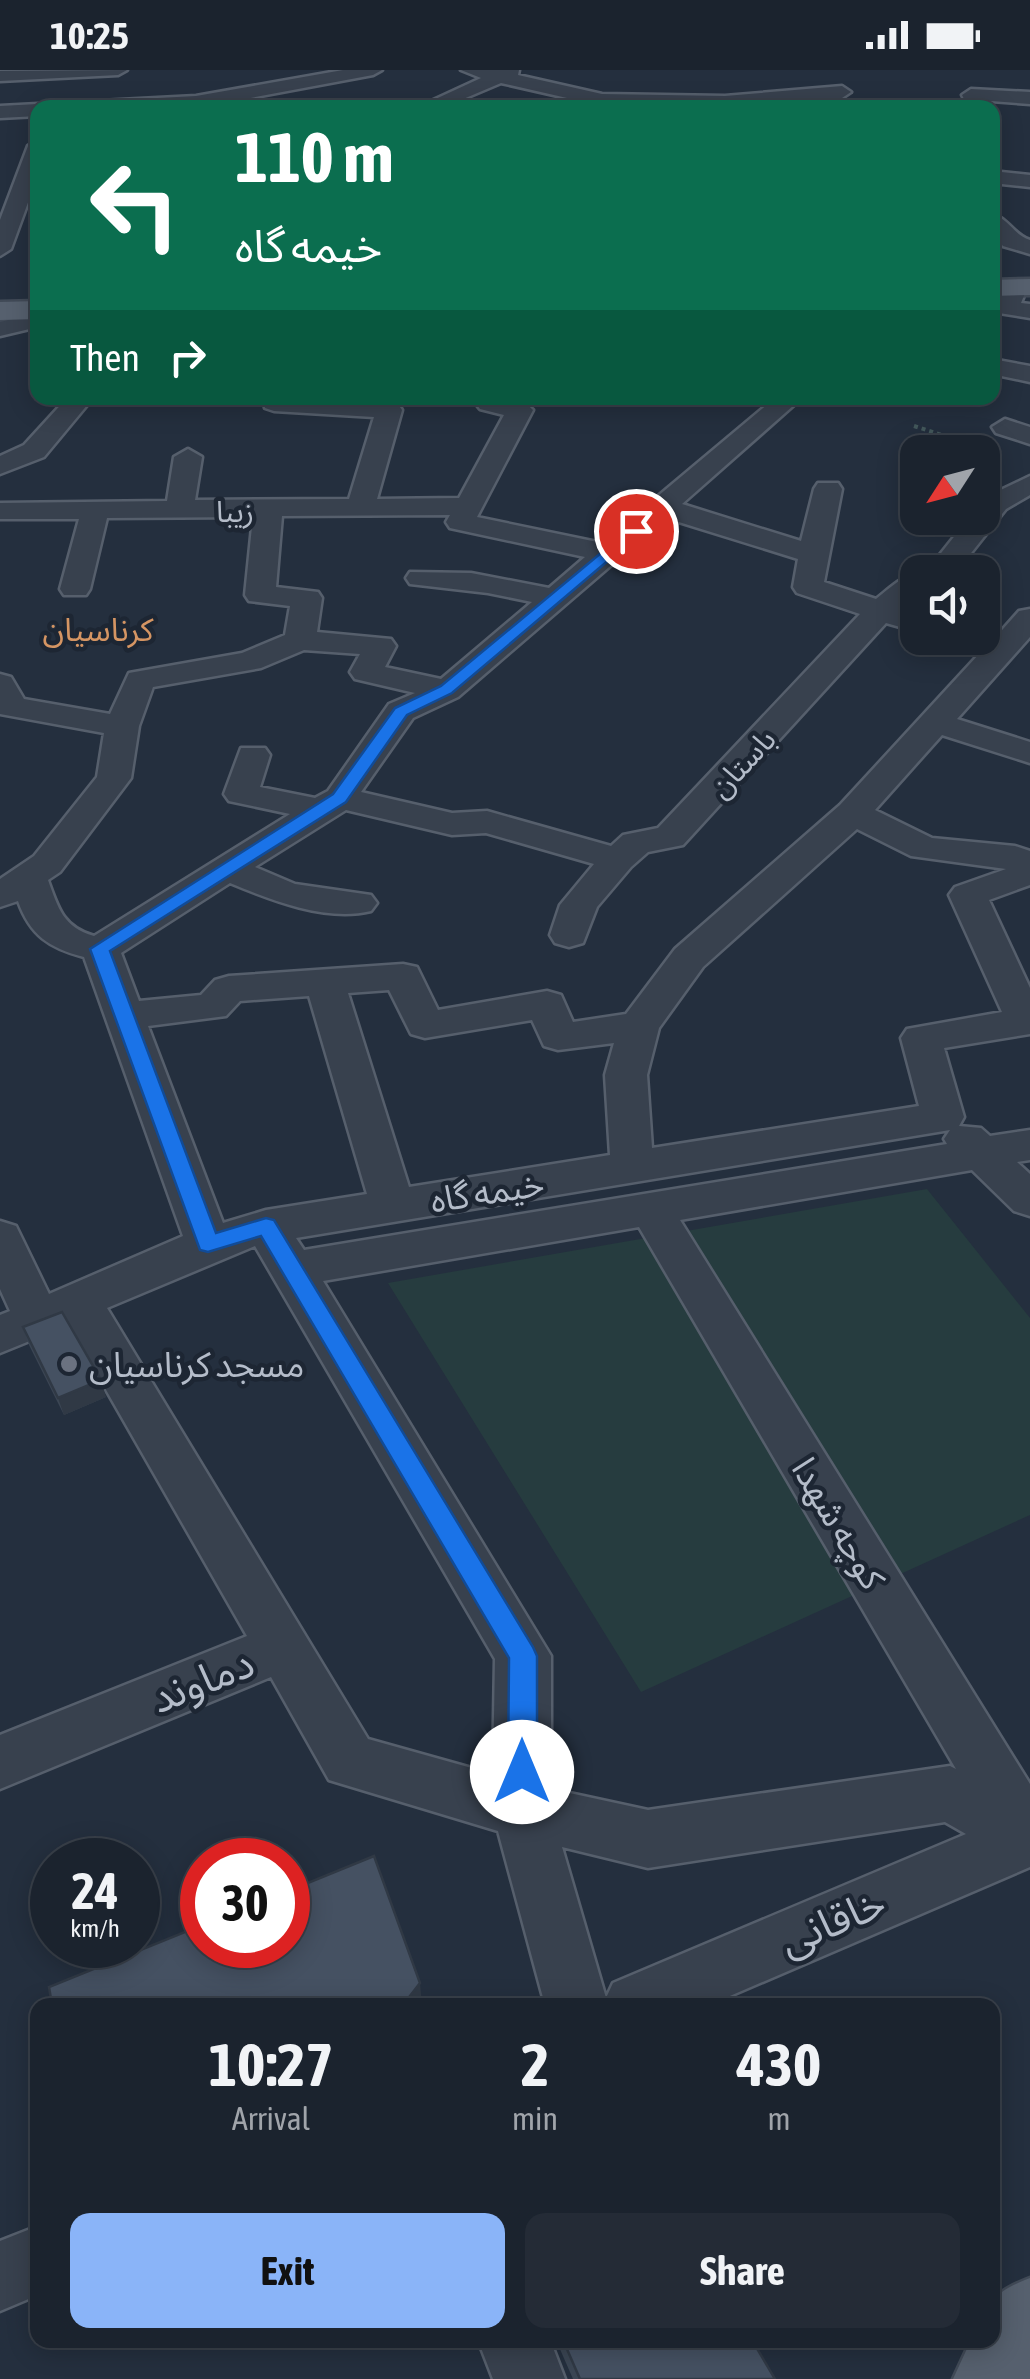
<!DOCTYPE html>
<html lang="en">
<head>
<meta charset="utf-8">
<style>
  :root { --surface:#1b232e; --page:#242b36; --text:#f1f3f6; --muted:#a0a4aa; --line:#39404a; --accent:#8ab4f8 }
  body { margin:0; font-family:"Asap Condensed","Noto Sans Arabic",sans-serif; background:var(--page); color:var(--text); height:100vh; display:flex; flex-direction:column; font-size:38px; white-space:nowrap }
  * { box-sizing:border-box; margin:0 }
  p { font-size:32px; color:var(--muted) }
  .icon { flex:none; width:55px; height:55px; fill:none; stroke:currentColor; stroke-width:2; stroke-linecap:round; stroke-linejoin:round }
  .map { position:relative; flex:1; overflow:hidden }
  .drawer { position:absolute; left:30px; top:1928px; width:970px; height:350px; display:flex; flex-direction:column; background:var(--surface); border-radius:20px; box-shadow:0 5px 25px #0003,0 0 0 2px var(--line) }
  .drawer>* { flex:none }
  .hud { position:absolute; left:30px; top:30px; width:970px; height:305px; border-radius:20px; box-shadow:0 5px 25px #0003,0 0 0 2px var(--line); background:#0b6e4f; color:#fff; overflow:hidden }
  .needle { width:65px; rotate:234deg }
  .buttons { position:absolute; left:900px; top:365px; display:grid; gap:20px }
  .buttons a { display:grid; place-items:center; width:100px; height:100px; border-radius:20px; background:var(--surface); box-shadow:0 5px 25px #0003,0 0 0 2px var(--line); font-size:50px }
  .speed { position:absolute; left:30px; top:1768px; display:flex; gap:20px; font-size:50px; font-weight:700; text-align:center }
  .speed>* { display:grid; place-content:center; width:130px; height:130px; border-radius:50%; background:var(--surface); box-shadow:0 5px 25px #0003,0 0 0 2px var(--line); line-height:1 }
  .speed small { font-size:25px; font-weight:400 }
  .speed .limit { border:15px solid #d22; background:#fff; color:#111 }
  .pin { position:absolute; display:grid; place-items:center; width:85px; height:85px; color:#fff; margin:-42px; border:5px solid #fff; border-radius:50%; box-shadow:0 2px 10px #0007 }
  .me { position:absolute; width:110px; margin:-55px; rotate:0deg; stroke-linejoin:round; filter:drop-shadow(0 0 8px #0008) }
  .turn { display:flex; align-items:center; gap:35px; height:210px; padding:0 40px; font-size:45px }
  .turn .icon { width:130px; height:130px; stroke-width:2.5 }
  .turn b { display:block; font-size:70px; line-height:85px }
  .then { display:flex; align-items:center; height:95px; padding:0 40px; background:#0003; gap:20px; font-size:38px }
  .eta { display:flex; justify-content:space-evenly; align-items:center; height:170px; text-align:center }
  .eta b { font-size:60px; font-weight:700; line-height:70px }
  .button { display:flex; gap:20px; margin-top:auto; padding:20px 40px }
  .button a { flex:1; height:115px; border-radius:20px; background:var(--accent); color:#111; font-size:40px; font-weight:700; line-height:115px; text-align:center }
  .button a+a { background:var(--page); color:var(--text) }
  .status { display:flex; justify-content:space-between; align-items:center; height:70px; padding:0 50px; background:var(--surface); direction:ltr }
  .status svg { height:28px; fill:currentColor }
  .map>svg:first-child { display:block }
</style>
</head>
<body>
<div class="status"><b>10:25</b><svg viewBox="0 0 49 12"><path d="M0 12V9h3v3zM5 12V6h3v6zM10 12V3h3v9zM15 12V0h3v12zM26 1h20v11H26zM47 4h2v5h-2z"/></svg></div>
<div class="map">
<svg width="1030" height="2309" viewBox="0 0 1030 2309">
  <rect width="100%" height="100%" fill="#242f3e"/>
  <path fill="#263c3f" d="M 927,1119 L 1030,1248 L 1030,1445 L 641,1622 L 388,1213 Z"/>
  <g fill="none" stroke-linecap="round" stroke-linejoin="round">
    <defs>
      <path id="minor" d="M 127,0 L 118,5 L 0,11 L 0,1 Z
        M 343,0 L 382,0 L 373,5 L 197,38 L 72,38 L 81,32 L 196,26 Z
        M 461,0 L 519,0 L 518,5 L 602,24 L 725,26 L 842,16 L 851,22 L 842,28 L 726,38 L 602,36 L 501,13 L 442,38 L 416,38 L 481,8 Z
        M 971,19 L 1030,22 L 1030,34 L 964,29 L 962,25 Z
        M 38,34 L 46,38 L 38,38 L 38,46 L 0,48 L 0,36 Z
        M 38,70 L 38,105 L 11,179 L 0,186 L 0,150 L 28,76 Z
        M 992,101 L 1030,105 L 1030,117 L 992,113 Z
        M 992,144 C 1008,148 1014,165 1030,170 L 1030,184 L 1003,176 L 992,164 Z
        M 1015,211 L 1027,218 L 1021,233 L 1030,234 L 1030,248 L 999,243 L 995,238 L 1007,213 Z
        M 38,243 L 38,257 L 0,266 L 0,252 Z
        M 992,289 L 1030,296 L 1030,312 L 992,304 Z
        M 67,328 L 93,328 L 44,387 L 0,404 L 0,386 L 24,375 Z
        M 263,328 L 398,334 L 402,340 L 377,429 L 459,428 L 504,345 L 480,339 L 476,334 L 480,328 C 498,328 520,326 533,340 L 477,447 L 602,473 L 775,328 L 802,328 L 682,434 L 801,471 L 814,419 L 818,413 L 838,413 L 842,419 L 824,512 L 876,529 C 890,518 903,505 920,502 L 918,526 L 903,538 L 918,543 L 918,562 L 886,553 L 683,775 L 648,782 L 631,797 L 597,837 L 583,873 L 569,877 L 555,873 L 550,865 L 560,835 L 594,794 L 486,763 L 452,765 L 346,740 L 255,797 L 295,814 L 371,825 L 377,833 L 371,841 C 326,852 271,830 230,813 L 121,883 L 139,931 L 201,925 L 215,910 L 229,906 L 403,894 L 417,897 L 438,940 L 547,921 L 561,925 L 573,952 L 626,944 L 675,879 L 840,735 L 980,583 L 952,575 L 948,568 L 982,568 L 982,564 L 995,568 L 1019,541 L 1030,539 L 1030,567 L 957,649 L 1030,672 L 1030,693 L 942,665 L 875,740 L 932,768 L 1015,776 L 1030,781 L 1030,815 L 989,830 L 1030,918 L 1030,964 L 944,978 L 964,1047 L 959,1056 L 981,1058 L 990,1066 L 1030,1060 L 1030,1090 L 1017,1092 L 1030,1104 L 1030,1146 L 1014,1141 L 972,1100 L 680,1150 L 1030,1714 L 1030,1797 L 709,1935 L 545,1935 L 498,1761 L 329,1710 L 271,1607 L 0,1719 L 0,1665 L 247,1566 L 69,1255 L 0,1283 L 0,1245 L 10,1241 L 0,1219 L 0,1151 L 16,1156 L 49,1224 L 183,1166 L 84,887 C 49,878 30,865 18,831 L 0,837 L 0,809 L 34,786 L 97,707 L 104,663 L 0,644 L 0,604 L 11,607 L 24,629 L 110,644 L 129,603 L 242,583 L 285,565 L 290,536 L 249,531 L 245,525 L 253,447 L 107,448 L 90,519 L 86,525 L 64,525 L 60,519 L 79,449 L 0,449 L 0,433 L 167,431 L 174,387 L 188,379 L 202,387 L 195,430 L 349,429 L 374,347 L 274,341 L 265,338 ZM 450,445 L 446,452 L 450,458 L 585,487 L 549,518 L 471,503 L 410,502 L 406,508 L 410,514 L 488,523 L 532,532 L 441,609 L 385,597 L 396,576 L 391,569 L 317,562 L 322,528 L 318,522 L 276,517 L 282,446 ZM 666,448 L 798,489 L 793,517 L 797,523 L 860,544 L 658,758 L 623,765 L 611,776 L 487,741 L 452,743 L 361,722 L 413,648 L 458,627 ZM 304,580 L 360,584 L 350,602 L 355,609 L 415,623 L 389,634 L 328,721 L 315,728 L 260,717 L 270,685 L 265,678 L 241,678 L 224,724 L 229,731 L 290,744 L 94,866 C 63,857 58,838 48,810 L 60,802 L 131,708 L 139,656 L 153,617 L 261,598 ZM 857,759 L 911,786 L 1006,799 L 955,817 L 949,825 L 1002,942 L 907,959 L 901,968 L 919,1036 L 652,1078 L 647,1005 L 659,958 L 703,897 ZM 389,920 L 411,964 L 425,968 L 532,950 L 544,976 L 558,980 L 614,973 L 605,1005 L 610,1085 L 409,1117 L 348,923 ZM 309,926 L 367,1124 L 266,1140 L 223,1153 L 148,956 L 226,946 L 240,931 ZM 950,1060 L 944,1069 L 947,1074 L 304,1180 L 296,1168 ZM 639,1157 L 956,1699 L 950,1696 L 648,1740 L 551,1719 L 551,1586 L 323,1211 ZM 255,1176 L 495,1589 L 493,1704 L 368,1669 L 107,1238 ZM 945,1752 L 966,1764 L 613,1913 L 606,1928 L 562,1777 L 648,1798 Z
        M 1005,349 L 1030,357 L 1030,374 L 996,363 L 992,357 Z
        M 1030,406 L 1030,425 L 1006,439 L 956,502 L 926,502 L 969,448 L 982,448 L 986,427 Z
        M 38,2156 L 38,2225 L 0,2241 L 0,2171 Z
        M 478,2270 L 550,2270 L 565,2309 L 493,2309 Z"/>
      <path id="major" d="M 1030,209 L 1030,225 L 992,226 L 992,210 Z
        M 38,231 L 38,249 L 0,250 L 0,232 Z
        M 1030,2208 L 1030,2309 L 953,2309 L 971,2270 L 992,2270 C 992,2228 990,2224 1030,2208 Z"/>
    </defs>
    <use href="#minor" stroke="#565f6c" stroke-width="5"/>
    <use href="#major" stroke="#414a57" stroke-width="5"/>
    <path stroke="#44595c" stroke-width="4" stroke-dasharray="4 4" stroke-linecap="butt" d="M 914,356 L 985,379"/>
    <use href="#minor" fill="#38414e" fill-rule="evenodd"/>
    <use href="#major" fill="#56606e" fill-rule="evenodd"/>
  </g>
  <path fill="#3b4654" d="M 23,1257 L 106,1327 L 64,1345 L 29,1275 Z
    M 556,2270 L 752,2270 L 775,2309 L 573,2309 Z"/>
  <path fill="#303945" d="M 101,1310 L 106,1327 L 64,1345 L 58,1328 Z
    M 420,1913 L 422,1935 L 403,1935 Z"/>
  <path fill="#455162" stroke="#303945" stroke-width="2.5" d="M 62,1242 L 101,1310 L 58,1328 L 23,1257 Z
    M 374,1786 L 420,1913 L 403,1935 L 52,1935 L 49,1917 L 202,1855 L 202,1875 L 288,1875 L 288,1821 Z
    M 563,2270 L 752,2270 L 775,2309 L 580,2309 Z"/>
  <path fill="#1a73e8" stroke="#114b97" stroke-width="2.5" d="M 631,458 L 643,461 L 452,623 L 407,645 L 346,732 L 110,881 L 216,1163 L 266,1148 L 274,1150 L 533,1577 L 537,1586 L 537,1702 L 533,1711 L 522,1715 L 512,1711 L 508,1702 L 509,1588 L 261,1166 L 208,1182 L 200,1180 L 90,879 L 333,724 L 395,638 L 441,616 Z"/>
  <circle fill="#6b7280" stroke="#1d2633" stroke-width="4" cx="69" cy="1294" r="10"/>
  <g text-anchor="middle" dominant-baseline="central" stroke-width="9" stroke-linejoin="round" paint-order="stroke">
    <g font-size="30" fill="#b4bcc9" stroke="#1d2633">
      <text x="235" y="441">زیبا</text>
      <text transform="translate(742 693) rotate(-47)">باستان</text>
    </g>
    <g font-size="32" fill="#d59563" stroke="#1d2633">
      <text x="98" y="559">کرناسیان</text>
    </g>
    <g font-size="35" fill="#b4bcc9" stroke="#1d2633">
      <text transform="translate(487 1121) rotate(-9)">خیمه گاه</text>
      <text transform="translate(839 1453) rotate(59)">کوچه شهدا</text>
    </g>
    <g font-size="35" fill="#b4bcc9" stroke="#1d2633" text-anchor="start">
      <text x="89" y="1294">مسجد کرناسیان</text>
    </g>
    <g font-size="42" fill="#b4bcc9" stroke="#1d2633">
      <text transform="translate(202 1610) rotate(-22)">دماوند</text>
      <text transform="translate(832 1851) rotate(-23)">خاقانی</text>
    </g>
  </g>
</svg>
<div class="buttons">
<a><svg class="needle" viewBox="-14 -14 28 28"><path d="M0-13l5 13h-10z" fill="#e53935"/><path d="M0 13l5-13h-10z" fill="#a0a4aa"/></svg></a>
<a><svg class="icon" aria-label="sound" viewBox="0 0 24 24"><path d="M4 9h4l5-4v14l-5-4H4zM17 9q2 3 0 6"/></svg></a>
</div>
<div class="speed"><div>24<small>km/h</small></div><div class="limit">30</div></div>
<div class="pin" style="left:636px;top:461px;background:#d93025"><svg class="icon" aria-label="arrive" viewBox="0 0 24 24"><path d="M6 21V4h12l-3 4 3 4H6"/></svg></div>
<svg class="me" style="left:522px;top:1702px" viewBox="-20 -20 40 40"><circle r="19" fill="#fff"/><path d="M0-13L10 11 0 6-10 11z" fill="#1a73e8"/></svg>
<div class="hud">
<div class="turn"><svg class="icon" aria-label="left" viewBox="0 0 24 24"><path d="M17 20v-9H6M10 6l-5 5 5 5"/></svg><div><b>110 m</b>خیمه گاه</div></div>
<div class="then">Then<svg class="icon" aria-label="right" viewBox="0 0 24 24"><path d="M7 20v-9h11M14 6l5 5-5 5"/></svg></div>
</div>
<section class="drawer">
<div class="eta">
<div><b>10:27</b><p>Arrival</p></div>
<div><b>2</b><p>min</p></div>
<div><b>430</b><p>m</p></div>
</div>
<div class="button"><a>Exit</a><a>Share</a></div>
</section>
</div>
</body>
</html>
